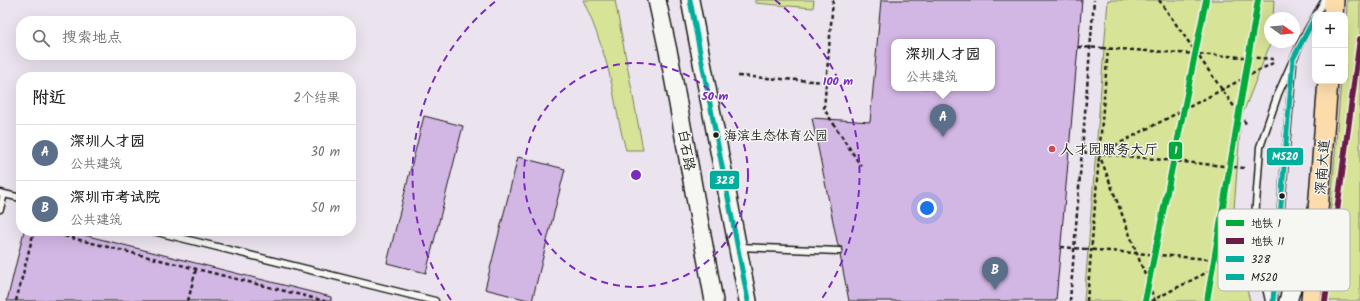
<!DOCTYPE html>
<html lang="zh">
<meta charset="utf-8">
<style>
body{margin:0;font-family:Kalam,"LXGW WenKai TC",sans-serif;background:#f2f2f2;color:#202124}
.controls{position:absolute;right:12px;top:12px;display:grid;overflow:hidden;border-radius:8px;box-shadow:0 4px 16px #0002}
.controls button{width:36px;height:36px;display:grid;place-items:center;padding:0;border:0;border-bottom:1px solid #e0e0e0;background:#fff;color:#202124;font:20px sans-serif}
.compass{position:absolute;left:1264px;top:12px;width:36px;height:36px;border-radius:50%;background:#fff;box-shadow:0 4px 16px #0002;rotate:105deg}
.you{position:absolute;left:927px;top:208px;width:14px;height:14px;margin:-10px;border:3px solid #fff;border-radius:50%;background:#1a73e8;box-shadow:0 0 0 6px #1a73e833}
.badge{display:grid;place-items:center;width:26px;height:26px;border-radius:50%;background:#d93025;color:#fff;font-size:13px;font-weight:700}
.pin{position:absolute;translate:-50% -33px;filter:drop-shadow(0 1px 2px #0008)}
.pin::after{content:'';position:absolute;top:21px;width:14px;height:12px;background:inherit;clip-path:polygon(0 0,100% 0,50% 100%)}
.popup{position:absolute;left:891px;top:39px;width:104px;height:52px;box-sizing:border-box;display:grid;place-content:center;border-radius:8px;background:#fff;filter:drop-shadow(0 1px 3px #0005);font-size:13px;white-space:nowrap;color:#757577}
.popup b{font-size:15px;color:#202124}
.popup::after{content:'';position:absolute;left:50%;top:100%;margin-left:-8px;border:8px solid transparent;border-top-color:#fff}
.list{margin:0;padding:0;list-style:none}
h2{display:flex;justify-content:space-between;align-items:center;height:52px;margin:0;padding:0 16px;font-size:17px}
h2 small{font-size:13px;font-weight:400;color:#757577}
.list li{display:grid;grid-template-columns:26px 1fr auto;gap:12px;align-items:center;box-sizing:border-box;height:56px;padding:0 16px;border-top:1px solid #e0e0e0}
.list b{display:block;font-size:15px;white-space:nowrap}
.list p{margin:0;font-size:13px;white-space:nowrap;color:#757577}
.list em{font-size:13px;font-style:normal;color:#757577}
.icon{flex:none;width:22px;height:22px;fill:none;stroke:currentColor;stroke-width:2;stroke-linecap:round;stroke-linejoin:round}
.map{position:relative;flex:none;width:1360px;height:301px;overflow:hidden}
.search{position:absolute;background:#fff;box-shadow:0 4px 16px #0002;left:16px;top:16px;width:340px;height:44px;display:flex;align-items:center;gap:10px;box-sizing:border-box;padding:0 14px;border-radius:16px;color:#757577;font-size:15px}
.panel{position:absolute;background:#fff;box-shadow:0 4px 16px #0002;left:16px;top:72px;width:340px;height:164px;border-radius:16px}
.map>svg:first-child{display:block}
.green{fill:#d7e497;stroke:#7a805a}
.building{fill:#d2b6e4;stroke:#1c1c1c;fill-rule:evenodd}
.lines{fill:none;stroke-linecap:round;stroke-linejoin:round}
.lane-casing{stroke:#1c1c1c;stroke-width:9}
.secondary-casing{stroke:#1c1c1c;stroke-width:20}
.primary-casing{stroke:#1c1c1c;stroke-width:22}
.path{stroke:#1c1c1c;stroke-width:2.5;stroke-dasharray:4 3;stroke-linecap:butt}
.lane{stroke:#f6f6f2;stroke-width:6}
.secondary{stroke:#f6f6f2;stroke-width:17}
.primary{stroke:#fddcac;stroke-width:19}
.path-bridge{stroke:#1c1c1c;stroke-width:2.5;stroke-dasharray:4 3;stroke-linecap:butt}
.bus-1-casing{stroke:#f6f6f2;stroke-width:8}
.bus-2-casing{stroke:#f6f6f2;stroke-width:8}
.bus-1{stroke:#01ad9c;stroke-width:5}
.bus-2{stroke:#01ad9c;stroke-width:5}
.metro-1-casing{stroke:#f6f6f2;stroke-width:9}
.metro-2-casing{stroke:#f6f6f2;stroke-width:9}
.metro-1{stroke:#00ab39;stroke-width:6}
.metro-2{stroke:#6a1d44;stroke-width:6}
.ring{fill:none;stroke:#7b2cbf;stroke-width:2;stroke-dasharray:7 5}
.bus-dot{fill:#1c1c1c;stroke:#f6f6f2;stroke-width:1.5}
.poi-dot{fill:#d1495b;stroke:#f6f6f2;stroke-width:1.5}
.labels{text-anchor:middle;stroke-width:3;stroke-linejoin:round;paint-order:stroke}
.bus-label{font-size:13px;fill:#1c1c1c;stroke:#f6f6f2;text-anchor:start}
.poi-label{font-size:14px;fill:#1c1c1c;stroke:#f6f6f2;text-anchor:start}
.street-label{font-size:14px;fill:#1c1c1c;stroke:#f6f6f2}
.key{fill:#f6f6f2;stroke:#b5b5b2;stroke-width:1}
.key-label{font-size:11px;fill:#1c1c1c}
.centre{fill:#7b2cbf;stroke:#f6f6f2;stroke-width:2}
.ring-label{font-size:12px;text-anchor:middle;font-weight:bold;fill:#7b2cbf;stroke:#f6f6f2;stroke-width:3;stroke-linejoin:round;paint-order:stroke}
.line-badge{stroke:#f6f6f2;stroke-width:1.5}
.badge-label{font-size:11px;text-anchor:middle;font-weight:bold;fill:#fff}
</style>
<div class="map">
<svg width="1360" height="301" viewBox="0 0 1360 301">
<rect width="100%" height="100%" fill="#ebe3ee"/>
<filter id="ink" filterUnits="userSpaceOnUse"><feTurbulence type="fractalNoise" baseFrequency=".025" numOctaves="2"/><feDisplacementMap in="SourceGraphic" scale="8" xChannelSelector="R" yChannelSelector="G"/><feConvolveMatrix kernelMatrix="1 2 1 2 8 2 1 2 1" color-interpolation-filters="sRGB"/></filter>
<g filter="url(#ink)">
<path class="green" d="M583,0H615L643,150H626C620,130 617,111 613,90C607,60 596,28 583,0Z
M755,0H814L813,8L755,3Z
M1108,0H1274L1273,18H1270L1271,42L1241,118L1232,235L1250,301H1084Z
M1347,0H1360V301H1323L1341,81H1345Z"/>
<path class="building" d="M881,0H1082L1056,301H849L840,255L843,251L842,247L838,246L812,118L870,122ZM894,42H992V88H894Z
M424,116L463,126L426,273L387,263Z
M518,157L565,169L532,301L485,289Z
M24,231H68L331,297V301H7Z"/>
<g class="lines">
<defs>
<path id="lane" d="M1316,15L1325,0
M0,193L21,198
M0,209L4,194
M153,231L435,301
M740,247L839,251
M1269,301L1254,233L1260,147L1278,94L1302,40L1315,17
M1273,301L1293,65"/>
<path id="secondary" d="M657,0L670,60L714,301
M690,0L748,301
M1288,301L1313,218"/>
<path id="primary" d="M1333,15L1334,0
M1311,301L1328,81"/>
</defs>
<use href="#lane" class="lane-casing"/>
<use href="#secondary" class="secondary-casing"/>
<use href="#primary" class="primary-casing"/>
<path class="path" d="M833,0L824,109L861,166
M1159,0L1247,125
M1102,48L1275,59
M738,76L826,82
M1094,153L1244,168
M44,231L325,301
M1085,249L1245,262
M16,301L34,231
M188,301L196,269
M1070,301L1094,0
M1087,301L1108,49
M1151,301L1229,261
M1155,301L1099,154L1273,63"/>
<use href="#lane" class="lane"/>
<use href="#secondary" class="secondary"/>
<use href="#primary" class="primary"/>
<path class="path-bridge" d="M1078,47L1102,48
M1069,152L1094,153
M1061,247L1085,249"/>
<defs>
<path id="bus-1" d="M690,0L748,301"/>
<path id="bus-2" d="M1273,301L1293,59L1315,17"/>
</defs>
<use href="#bus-1" class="bus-1-casing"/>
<use href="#bus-2" class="bus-2-casing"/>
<use href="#bus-1" class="bus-1"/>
<use href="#bus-2" class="bus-2"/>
<defs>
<path id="metro-1" d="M1145,301L1206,0
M1207,301L1258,0"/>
<path id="metro-2" d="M1325,301L1360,39"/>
</defs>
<use href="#metro-1" class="metro-1-casing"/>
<use href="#metro-2" class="metro-2-casing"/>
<use href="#metro-1" class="metro-1"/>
<use href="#metro-2" class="metro-2"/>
</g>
</g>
<g class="ring">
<circle cx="636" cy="175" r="112"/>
<path d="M451 300A223 223 0 0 1 497 0M775 0A223 223 0 0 1 821 300"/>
</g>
<g class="bus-dot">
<circle cx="716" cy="135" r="3.5"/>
<circle cx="1282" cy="196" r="3.5"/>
</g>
<circle class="poi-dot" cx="1052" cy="149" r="4"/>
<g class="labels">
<g class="bus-label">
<text x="724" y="140">海滨生态体育公园</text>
</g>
<g class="poi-label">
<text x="1060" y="154">人才园服务大厅</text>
</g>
<g class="street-label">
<text transform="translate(687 150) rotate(80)" y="5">白石路</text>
<text transform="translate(1322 167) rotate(-86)" y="5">深南大道</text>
</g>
</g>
<rect x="1218" y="209" width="132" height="82" rx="6" class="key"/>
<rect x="1226" y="220" width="18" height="6" fill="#00ab39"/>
<rect x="1226" y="238" width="18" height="6" fill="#6a1d44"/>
<rect x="1226" y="256" width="18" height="6" fill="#01ad9c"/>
<rect x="1226" y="274" width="18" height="6" fill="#01ad9c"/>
<g class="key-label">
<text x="1251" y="227">地铁 1</text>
<text x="1251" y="245">地铁 11</text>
<text x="1251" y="263">328</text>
<text x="1251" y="281">M520</text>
</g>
<circle cx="636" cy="175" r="6" class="centre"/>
<g class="ring-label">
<text x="838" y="85">100 m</text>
<text x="715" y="100">50 m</text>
</g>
<g class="line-badge">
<rect x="1168" y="141" width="15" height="19" rx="4" fill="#00ab39"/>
<rect x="1266" y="147" width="38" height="19" rx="4" fill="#01ad9c"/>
<rect x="709" y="170" width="31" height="20" rx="4" fill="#01ad9c"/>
</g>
<g class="badge-label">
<text x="1176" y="154">1</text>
<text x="1285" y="160">M520</text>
<text x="725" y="184">328</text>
</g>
</svg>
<div class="controls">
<button>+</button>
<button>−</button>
</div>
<svg class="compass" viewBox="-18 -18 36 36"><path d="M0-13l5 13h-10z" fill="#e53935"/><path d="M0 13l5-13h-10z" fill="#757577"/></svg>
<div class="you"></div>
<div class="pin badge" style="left:943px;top:137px;background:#5c6f8a">A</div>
<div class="popup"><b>深圳人才园</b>公共建筑</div>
<div class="pin badge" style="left:995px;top:290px;background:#5c6f8a">B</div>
<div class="search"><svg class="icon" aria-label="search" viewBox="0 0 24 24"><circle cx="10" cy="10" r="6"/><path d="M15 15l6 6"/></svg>搜索地点</div>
<section class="panel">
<h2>附近<small>2个结果</small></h2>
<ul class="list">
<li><span class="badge" style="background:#5c6f8a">A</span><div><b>深圳人才园</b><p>公共建筑</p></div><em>30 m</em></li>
<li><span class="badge" style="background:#5c6f8a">B</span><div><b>深圳市考试院</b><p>公共建筑</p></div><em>50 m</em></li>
</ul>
</section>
</div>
